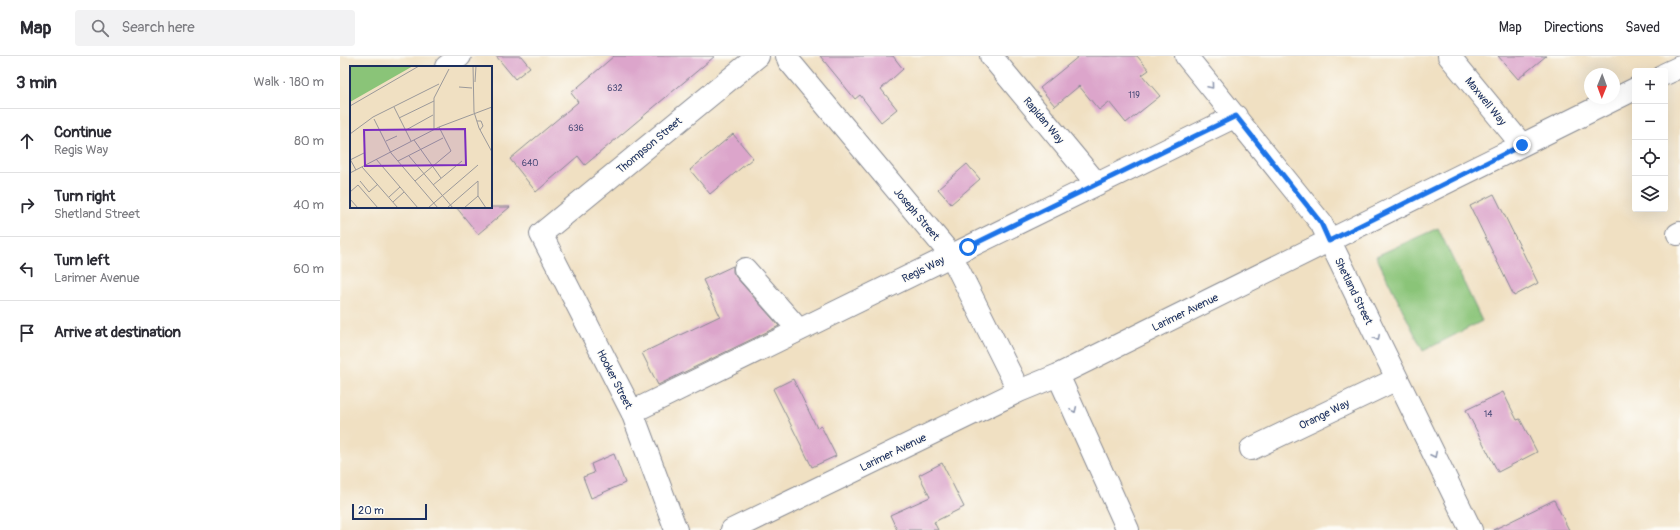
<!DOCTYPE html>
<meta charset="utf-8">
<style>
body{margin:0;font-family:Pangolin,sans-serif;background:#f2f2f3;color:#2b2b33}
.controls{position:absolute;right:12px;top:12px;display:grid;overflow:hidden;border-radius:4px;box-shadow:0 4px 16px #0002}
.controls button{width:36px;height:36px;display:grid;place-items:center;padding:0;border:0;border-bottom:1px solid #e1e1e2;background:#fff;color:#2b2b33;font:20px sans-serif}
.compass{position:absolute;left:1244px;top:12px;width:36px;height:36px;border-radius:50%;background:#fff;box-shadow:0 4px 16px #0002;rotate:181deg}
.scale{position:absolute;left:12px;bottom:10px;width:75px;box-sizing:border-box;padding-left:4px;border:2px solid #1b2f5e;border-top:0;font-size:11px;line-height:14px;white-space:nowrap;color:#1b2f5e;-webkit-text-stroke:3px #fdfcf7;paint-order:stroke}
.stop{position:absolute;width:12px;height:12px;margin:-9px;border:3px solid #1a73e8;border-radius:50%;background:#fff}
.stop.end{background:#1a73e8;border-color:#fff;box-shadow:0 1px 4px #0008}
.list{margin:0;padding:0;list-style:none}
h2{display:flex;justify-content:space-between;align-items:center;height:52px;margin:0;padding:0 16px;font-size:17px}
h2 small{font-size:13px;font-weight:400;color:#7c7c81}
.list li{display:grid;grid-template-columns:26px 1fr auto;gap:12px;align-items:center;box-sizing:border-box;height:64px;padding:0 16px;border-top:1px solid #e1e1e2}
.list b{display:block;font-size:15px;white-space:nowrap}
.list p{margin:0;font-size:13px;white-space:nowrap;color:#7c7c81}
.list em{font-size:13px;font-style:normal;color:#7c7c81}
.icon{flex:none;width:22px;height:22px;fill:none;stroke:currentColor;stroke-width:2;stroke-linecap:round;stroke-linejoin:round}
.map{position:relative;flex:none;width:1340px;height:474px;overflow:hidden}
header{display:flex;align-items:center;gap:24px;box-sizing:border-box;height:56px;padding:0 20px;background:#fff;border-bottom:1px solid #e1e1e2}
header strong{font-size:19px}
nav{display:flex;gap:22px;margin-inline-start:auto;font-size:14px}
.search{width:280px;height:36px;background:#f2f2f3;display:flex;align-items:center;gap:10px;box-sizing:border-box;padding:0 14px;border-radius:4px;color:#7c7c81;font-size:15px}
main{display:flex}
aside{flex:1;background:#fff}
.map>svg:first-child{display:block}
.green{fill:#8ac478;stroke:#527a6b}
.building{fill:#dca5cb}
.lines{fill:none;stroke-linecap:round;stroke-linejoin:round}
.minor-casing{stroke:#868890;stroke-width:24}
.minor{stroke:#fff;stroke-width:22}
.oneway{stroke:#8d97ae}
.route{stroke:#1a73e8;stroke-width:5}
.labels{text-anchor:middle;stroke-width:3;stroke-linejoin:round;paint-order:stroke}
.number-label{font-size:9px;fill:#4b4c79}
.street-label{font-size:11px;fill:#1b2f5e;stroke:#fdfcf7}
.inset-road{fill:none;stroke:#9b999a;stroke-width:1}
.view{fill:#7b2cbf;fill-opacity:0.15;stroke:#7b2cbf;stroke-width:2}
.inset-edge{fill:none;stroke:#1b2f5e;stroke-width:2}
</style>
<header>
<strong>Map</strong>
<div class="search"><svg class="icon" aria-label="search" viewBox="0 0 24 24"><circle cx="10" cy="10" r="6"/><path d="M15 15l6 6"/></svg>Search here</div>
<nav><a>Map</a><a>Directions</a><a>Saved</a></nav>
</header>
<main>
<aside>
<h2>3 min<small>Walk · 180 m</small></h2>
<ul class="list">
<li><svg class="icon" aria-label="ahead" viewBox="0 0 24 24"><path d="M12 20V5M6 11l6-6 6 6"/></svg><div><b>Continue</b><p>Regis Way</p></div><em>80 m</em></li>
<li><svg class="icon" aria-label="right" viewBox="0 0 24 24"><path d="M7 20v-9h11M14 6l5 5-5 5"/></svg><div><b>Turn right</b><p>Shetland Street</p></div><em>40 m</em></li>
<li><svg class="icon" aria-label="left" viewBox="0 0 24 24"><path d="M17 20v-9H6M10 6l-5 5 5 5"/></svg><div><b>Turn left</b><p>Larimer Avenue</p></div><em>60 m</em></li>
<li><svg class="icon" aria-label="arrive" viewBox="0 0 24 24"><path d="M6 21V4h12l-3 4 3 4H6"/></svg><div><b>Arrive at destination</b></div></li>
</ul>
</aside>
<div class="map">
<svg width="1340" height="474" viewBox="0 0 1340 474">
<rect width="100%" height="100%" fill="#fdfcf7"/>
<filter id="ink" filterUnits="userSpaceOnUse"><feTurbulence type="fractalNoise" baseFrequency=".025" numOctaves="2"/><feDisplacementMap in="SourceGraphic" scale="8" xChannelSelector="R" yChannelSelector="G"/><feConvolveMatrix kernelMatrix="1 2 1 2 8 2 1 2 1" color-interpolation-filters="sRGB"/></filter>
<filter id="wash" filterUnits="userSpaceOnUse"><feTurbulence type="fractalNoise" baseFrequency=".012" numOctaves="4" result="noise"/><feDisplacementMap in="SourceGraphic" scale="16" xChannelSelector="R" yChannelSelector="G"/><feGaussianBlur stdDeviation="0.9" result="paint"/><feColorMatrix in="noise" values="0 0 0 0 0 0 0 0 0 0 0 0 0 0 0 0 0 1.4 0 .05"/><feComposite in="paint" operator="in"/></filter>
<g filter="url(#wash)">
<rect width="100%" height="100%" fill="#f0e0c2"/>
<path class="green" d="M1098,172L1142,265L1083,295L1036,200Z"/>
<g id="blocks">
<path class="building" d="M156,0H181L190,11L175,23Z
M274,0H375L245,109L238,100L196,136L170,103L238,46L231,37Z
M480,0H553L563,13L541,33L557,53L541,66L520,39L515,43Z
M739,0H797L809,14L802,19L820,40L786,67L769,46L759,54L739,30L715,50L700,32Z
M1158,0H1206L1178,23Z
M393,78L413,102L370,138L350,114Z
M627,108L640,123L611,148L598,133Z
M1154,138L1198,227L1174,240L1130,150Z
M116,151H170L138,178Z
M393,210V216L396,221L439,270L318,329L302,297L380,260L363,224Z
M453,323L477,372L481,370L496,400L472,411L433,333Z
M1163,336L1177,364L1180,363L1197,396L1158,416L1126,354Z
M274,398L285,427L251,442L243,421L254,417L251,408Z
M602,407L624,451L594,466L598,474H557L550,459L590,441L579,419Z
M1214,444L1229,474H1153Z"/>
</g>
</g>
<g filter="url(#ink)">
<use href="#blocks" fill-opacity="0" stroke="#868890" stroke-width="1"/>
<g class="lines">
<defs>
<path id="minor" d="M447,0L449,5L611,199L679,335
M651,0L757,128
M846,0L981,167L1131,474
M1109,0L1182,89
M106,11L120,0
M1325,18L1340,11
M1338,178L1340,177
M405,213L459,274
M718,319L788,474
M292,356L896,60
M911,393L1057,323
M336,474L292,356L201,178L418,0
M392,474L679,335L718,319L1295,33"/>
</defs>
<use href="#minor" class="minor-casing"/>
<use href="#minor" class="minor"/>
</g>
<defs><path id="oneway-chevron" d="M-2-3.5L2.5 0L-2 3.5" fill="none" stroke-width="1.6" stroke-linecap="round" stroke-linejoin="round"/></defs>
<g class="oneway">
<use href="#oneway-chevron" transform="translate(871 30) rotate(50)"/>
<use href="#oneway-chevron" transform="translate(1037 282) rotate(64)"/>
<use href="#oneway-chevron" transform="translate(734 354) rotate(66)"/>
<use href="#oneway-chevron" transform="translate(1094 399) rotate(64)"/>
</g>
</g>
<g class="lines" filter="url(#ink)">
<path class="route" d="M628,191L896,60L981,167L989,185L1182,89"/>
</g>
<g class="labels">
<g class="number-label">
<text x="275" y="35">632</text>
<text x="794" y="42">119</text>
<text x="236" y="75">636</text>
<text x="190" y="110">640</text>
<text x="1148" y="361">14</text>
</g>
<g class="street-label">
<text transform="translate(1146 45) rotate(51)" y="4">Maxwell Way</text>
<text transform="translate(704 64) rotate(50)" y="4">Rapidan Way</text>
<text transform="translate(309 89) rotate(-40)" y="4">Thompson Street</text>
<text transform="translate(577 158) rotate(50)" y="4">Joseph Street</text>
<text transform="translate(583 213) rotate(-26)" y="4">Regis Way</text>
<text transform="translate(1014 235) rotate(64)" y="4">Shetland Street</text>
<text transform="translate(845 256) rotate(-26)" y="4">Larimer Avenue</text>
<text transform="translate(275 323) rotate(63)" y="4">Hooker Street</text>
<text transform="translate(984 358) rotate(-26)" y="4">Orange Way</text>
<text transform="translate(553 396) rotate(-26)" y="4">Larimer Avenue</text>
</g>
</g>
<g transform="translate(10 10)">
<rect width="142" height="142" fill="#f0e0c2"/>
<path d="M0,0H63L0,36Z" fill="#8ac478"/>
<path class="inset-road" d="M123,0L124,46L129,62L142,86M125,16L126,0M109,21L122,22M0,40L69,0M44,41L61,75M49,52L84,35M24,53L41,87L88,142M127,55H131L133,60L130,64M56,64L83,49M84,64V32L99,3M0,68L23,51L89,18M64,74L91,112M36,75L47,70M59,90L103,142M0,93L6,104M26,93L68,142M0,94L14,87M48,95L93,72M12,101L48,142M0,107L89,61L142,41M10,115L19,126L28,118M65,115L101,85L89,61M83,119L112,95M0,126L8,119L28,142M39,131L50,121M0,133L8,142M43,136L54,126M78,142L128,99M97,142L128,115V130L136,142M114,142L128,130"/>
<path class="view" d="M115,63L116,99L15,100L14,64Z"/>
<rect width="142" height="142" class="inset-edge"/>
</g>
</svg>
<div class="controls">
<button>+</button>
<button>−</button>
<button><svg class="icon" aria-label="locate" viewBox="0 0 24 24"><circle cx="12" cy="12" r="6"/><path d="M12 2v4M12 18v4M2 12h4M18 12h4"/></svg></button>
<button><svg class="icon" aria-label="layers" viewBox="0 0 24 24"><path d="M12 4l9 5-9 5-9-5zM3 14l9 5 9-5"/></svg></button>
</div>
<svg class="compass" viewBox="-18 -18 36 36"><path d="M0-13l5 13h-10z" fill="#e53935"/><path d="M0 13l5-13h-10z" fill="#7c7c81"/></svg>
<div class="scale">20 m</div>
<div class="stop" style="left:628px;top:191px"></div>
<div class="stop end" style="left:1182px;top:89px"></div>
</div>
</main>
